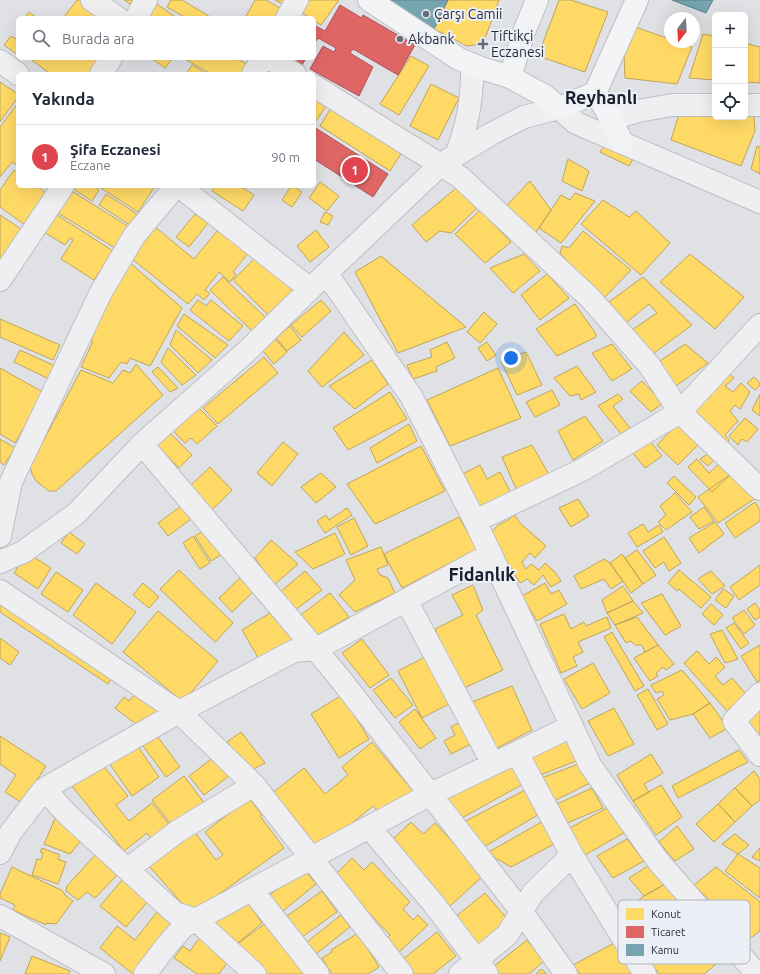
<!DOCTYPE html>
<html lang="tr">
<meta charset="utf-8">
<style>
body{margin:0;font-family:Ubuntu,sans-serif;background:#f2f2f3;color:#1f2937}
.controls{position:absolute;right:12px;top:12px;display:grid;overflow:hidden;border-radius:6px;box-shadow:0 4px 16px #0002}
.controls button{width:36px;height:36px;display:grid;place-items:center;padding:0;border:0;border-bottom:1px solid #e0e1e3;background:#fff;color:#1f2937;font:20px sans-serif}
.compass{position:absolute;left:664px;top:12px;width:36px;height:36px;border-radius:50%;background:#fff;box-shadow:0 4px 16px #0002;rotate:197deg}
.you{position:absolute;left:511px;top:358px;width:14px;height:14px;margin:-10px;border:3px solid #fff;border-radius:50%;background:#1a73e8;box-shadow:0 0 0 6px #1a73e833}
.badge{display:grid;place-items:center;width:26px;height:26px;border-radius:50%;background:#b45309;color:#fff;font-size:13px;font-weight:700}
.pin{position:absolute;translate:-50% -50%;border:2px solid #fff;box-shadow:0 1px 4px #0006}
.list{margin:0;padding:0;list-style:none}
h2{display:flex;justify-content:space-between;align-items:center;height:52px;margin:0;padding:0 16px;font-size:17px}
h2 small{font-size:13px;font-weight:400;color:#747a83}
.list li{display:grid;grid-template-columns:26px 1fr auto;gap:12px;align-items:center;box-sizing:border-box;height:64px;padding:0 16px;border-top:1px solid #e0e1e3}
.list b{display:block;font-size:15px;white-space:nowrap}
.list p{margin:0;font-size:13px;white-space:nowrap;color:#747a83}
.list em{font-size:13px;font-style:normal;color:#747a83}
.icon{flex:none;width:22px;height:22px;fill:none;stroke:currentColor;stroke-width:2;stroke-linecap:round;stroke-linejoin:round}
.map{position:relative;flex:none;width:760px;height:974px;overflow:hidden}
.search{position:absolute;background:#fff;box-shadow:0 4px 16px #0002;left:16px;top:16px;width:300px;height:44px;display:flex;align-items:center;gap:10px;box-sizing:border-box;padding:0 14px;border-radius:6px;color:#747a83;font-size:15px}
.panel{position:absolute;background:#fff;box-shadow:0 4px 16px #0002;left:16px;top:72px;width:300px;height:116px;border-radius:6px}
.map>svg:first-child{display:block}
.homes{fill:#ffd966;stroke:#bea55a}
.shops{fill:#e06666;stroke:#a8555a}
.public{fill:#76a5af;stroke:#5e818d}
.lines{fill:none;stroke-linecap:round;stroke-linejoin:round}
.minor-casing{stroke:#bebfc3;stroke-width:24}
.major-casing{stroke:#bbbec2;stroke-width:24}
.minor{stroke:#efeff1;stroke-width:22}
.major{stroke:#f3f4f5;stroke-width:22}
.poi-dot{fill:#676c78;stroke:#eceff5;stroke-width:1.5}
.labels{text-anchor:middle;stroke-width:4;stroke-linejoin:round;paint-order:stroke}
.poi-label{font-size:14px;fill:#272d3d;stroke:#eceff5;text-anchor:start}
.district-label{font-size:18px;font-weight:bold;fill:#191e2e;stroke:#eceff5}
.key{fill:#eceff5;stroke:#b1b5be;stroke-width:1}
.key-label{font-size:11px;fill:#272d3d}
</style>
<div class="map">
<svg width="760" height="974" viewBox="0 0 760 974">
<rect width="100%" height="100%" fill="#dfe1e5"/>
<path class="homes" d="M77,0H83L107,18H63Z
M124,0H133L130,4Z
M171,0H182L212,18H186L167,7Z
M255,0H266L285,11L281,18H245Z
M275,0H284L282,4Z
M302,0H339L321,25L314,21V18H310L297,9Z
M448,0H499L483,44L467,46L434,29Z
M559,0H571L608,12L585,72L538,56Z
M157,4L177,18H146Z
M29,12L37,18H25Z
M635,27L670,39V42H679L692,47L677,84L625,78L624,55Z
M703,34L715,36V80L689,78Z
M11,36L18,40V55L4,45Z
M745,43L760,47V83L745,82Z
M411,56L429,66L399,115L380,104Z
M33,58H102L90,74H50L32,60Z
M151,58H173L165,68Z
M183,58H236L250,66L245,74H211Z
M192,65L207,74H186Z
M0,82L18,94V97L0,122Z
M431,84L459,98L438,140L410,126Z
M314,95L329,102L316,121L314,120Z
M18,103V166L12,162L0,177V127Z
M334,103L404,149L390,171L320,126Z
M681,107H715V117H745V107H753L755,131L741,166L671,140Z
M608,141L636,154L629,166L600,152Z
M757,146L760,147V174L751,169Z
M568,159L589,171L582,191L562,181Z
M14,170L18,173V186H37L47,194L25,225L0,207V190Z
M530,181L551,210L534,235L506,206Z
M320,182L339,196L327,211L309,198Z
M69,186H94L99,190L92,201Z
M98,186H155L138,212Z
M215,186H240L254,195L243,211L212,191Z
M291,186H293L302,192L292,207L282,200Z
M67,188L129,227L115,248L53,210Z
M456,188L478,207L451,233L440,231L426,242L412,225Z
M575,193L595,201L561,243L539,228L561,195L570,200Z
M106,194L137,214L130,225L99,205Z
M603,200L629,217L636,211L670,243L641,275L581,224Z
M480,210L511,242L485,263L455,234Z
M51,211L113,251L94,280L61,259L73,240L70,238L65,245L39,229Z
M325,212L333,216L328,225L320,222Z
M195,214L208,223L189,247L176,237Z
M0,215L24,231L3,261L0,259Z
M155,227L194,259L217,231L249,252L233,272L236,274L230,282L219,272L205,290L210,293L204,300L197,294L188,304L131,258Z
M316,230L329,247L310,262L297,246Z
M583,231L631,270L602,300L560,253L562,246L569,248Z
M524,254L540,271L513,293L490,268Z
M690,254L744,297L715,329L660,282Z
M257,256L294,292L269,316L233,280Z
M381,256L466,327L398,353L355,272Z
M130,263L182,308L150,366L130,358L127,364L121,362L109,378L81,367L93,341L88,339Z
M547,274L569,298L540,320L521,295Z
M223,277L266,318L253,332L210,290Z
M643,277L692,325L650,356L629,332L657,313L649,304L622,326L606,304Z
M198,300L206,306L211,300L243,326L229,341L190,310Z
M321,300L331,311L302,337L291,325Z
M575,304L596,334V337L557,356L536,329Z
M484,312L497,324L480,343L467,332Z
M184,314L228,345L215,358L177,326Z
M0,319L60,345L53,360L0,337Z
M290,326L301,340L287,351L276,338Z
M176,330L212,360L198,373L170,345Z
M344,332L364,355L322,387L308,371Z
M275,339L287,352L274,364L262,350Z
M447,342L455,358L436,367L437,371L413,379L407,365L432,357L430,350Z
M487,342L496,355L487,361L478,348Z
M612,344L632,369L612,381L592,353Z
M685,344L708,363L676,386L657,363Z
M168,348L196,375L182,385L161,362Z
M20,350L55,366L49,379L14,362Z
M526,352L542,385L517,395L501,361Z
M264,357L278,373L218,424L203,408Z
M372,360L388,384L355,409L329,386Z
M136,364L163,395L56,491H49L36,481L32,474L30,466L81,370L113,383L123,370L130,373Z
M577,366L596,392L581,400L579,394L570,396L554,378Z
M158,367L178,388L170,392L152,372Z
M0,368L48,395L27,431L23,429L15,443L0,434Z
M498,368L521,418L450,446L427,400Z
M728,373L734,378L725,386L733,392L741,383L750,392L740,409L735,405L730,411L738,421L725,435L729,440L725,447L690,410Z
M754,377L760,383V385L755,390L747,383Z
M642,381L663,403L651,412L630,391Z
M552,390L560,405L535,417L526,402Z
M390,392L407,419L348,450L333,428Z
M618,394L623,399L613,406L632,431L623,436L598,406Z
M760,394V416L752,410Z
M195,404L217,426L197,444L191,438L185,443L170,428Z
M585,416L603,441L573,460L558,431Z
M745,418L758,429L747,442L742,439L738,445L729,436Z
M679,422L700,443L678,465L657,445Z
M409,424L417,441L377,463L370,448Z
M168,431L192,455L179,468L155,443Z
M0,439L15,448L4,465L0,462Z
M648,439L662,456L645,468L631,451Z
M283,442L298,454L272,486L257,473Z
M532,445L551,478L518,493L502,457Z
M421,446L445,491L375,524L347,484Z
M709,453L715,459L708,466L700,459Z
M697,459L709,473L721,462L732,473L712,492L688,467Z
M480,465L487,479L500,472L514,499L481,515L461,475Z
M210,467L232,490L211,511L189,487Z
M734,472L759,496L718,523L698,497Z
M321,473L336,487L316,503L301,487Z
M674,476L696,497L689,505L667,483Z
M675,493L692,512L666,530L658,522L666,515L660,506Z
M578,499L589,516L571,527L559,508Z
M755,502L760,510V521L735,538L725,523Z
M181,506L191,519L168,536L158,523Z
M704,507L714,521L699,529L690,517Z
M347,508L352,515L325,533L317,521L326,515L329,520Z
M514,514L520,523L546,546L535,558L530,553L522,562L526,569L531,564L539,570L545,563L554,571L561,581L551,587L543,575L534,585L527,579L520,583L490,534L498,525L510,519Z
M459,517L477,549L402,588L384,554Z
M354,518L368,546L351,555L337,527Z
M715,522L724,534L699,553L689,538Z
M643,524L648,532L659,525L663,532L637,547L628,533Z
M208,528L224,553L211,561L195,536Z
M69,532L85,544L77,554L61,543Z
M335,533L345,554L313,569L295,552Z
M193,536L210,563L200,569L183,543Z
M664,537L681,563L669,571L664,562L655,568L643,551Z
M271,540L298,564L274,585L255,558Z
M381,547L388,565L377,569L380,575L388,578L395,593L355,612L339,595L355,580L346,560Z
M637,550L656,575L643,584L625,558Z
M28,553L51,568L38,589L14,573Z
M622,554L643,584L631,593L610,563Z
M604,559L610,563L623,581L611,589L604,579L581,589L574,576Z
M760,565V585L739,600L730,587Z
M179,570L233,623L215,642L160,589Z
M679,570L711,597L701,608L679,589L677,591L668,583Z
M305,571L322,590L295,610L279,593Z
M711,571L725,586L712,594L698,579Z
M56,572L83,590L68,612L41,594Z
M240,578L253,592L232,612L219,598Z
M96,583L136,612L112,644L73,615Z
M143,583L159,597L149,608L133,595Z
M545,583L551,594L559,590L567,604L537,621L522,596Z
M473,585L483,610L476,615L503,670L462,689L435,629L463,615L452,595Z
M623,586L633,601L607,613L602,600Z
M723,589L734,596L726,608L715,600Z
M330,593L349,617L314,637L298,617Z
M0,594L116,671L108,684L0,612Z
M662,594L681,626L665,635L641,603Z
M633,601L643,613L615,625L607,613Z
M755,603L760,610V617L755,620L747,609Z
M711,604L723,615L714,625L702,614Z
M275,610L295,640L260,661L242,630Z
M744,610L755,625L744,634L732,618Z
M158,611L218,661L183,702L123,652Z
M564,614L571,629L584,622L586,626L607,617L611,628L578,642L583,652L573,657L577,666L561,673L540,624Z
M637,617L658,645L645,652L642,645H635L631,641L626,643L615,625Z
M734,623L749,643L741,649L726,628Z
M722,630L738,659L725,663L710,634Z
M612,632L644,686L635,691L604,637Z
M0,638L19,652L10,665L0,658Z
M362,639L389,675L370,688L342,653Z
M658,645L674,664L666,670L663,667L656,673L658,676L650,681L634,658Z
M760,645V680L757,682L741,656Z
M697,651L709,664L716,657L725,667L715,676L723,685L732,678L746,694L727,711L684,663Z
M427,656L451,703L422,718L398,671Z
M593,663L610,693L582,709L564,679Z
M682,670L710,703L693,714L670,720L657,699L664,695L662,691L656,693L651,685Z
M391,678L413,705L395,718L373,690Z
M512,686L532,730L497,748L472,702Z
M139,689L166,710L136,724L115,708L124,697L129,701Z
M648,689L668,724L657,730L637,695Z
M342,695L369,739L339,758L311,714Z
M760,702V743L740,721Z
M710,703L728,728L710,738L693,714Z
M614,708L634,744L608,756L588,721Z
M415,709L436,738L420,749L399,722Z
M460,722L471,744L451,754L444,741L455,735L451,727Z
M152,729L180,767L166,777L138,739Z
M241,732L265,763L250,771L227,742Z
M567,734L581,759L538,776L525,753Z
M0,736L46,766L22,803L5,792L16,775L0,764Z
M134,741L159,777L132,796L107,760Z
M372,742L413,791L382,816L373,806L317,852L270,795L304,768L325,794L348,775L342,767Z
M739,750L748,762L678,798L672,786Z
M651,754L663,773L644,784L649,792L633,801L617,775Z
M214,757L229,776L204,795L189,776Z
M511,760L523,784L460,819L443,795Z
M101,763L128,796L116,805L129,821L152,803L175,832L157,846L147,833L124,851L72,786Z
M581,763L592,782L552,802L539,779Z
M754,771L760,779V800L752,806L735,788Z
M184,776L205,804L173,827L152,800Z
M661,785L682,817L656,835L633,801Z
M592,788L603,808L567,823L557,804Z
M735,788L752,806L735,822L718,804Z
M525,790L541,813L482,848L462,823Z
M249,798L262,815L260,816L284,848L191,914L144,860L190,826L216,860L223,855L205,832Z
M718,804L735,822L714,842L696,824Z
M609,807L627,831L585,855L566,830Z
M56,816L83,838L70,854L44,844Z
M545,820L556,843L511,867L487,853Z
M411,822L423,834L435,823L484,875L450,906L390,842Z
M677,826L694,849L675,861L659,842Z
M735,834L749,845L738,854L722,844Z
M627,839L644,861L613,878L597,856Z
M42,848L60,855L58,859L66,862L58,884L32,875L37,859L41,860L43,853L40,852Z
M760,848V861L752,857Z
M97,853L121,871L95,898L87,892L78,900L66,891L67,886Z
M738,854L760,868V898L725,871Z
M352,858L364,870L372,862L410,902L403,909L413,920L418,915L428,925L399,952L387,938L390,935L334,876Z
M651,864L665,884L644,896L629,878Z
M12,867L63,891L65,895L73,901L56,924L46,923V925L13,910L15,905L0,898V894Z
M716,867L760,902V931L749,939L694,885Z
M303,868L316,884L283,911L270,895Z
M123,879L149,900L126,927L100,906Z
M665,884L688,916L640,947L621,913L644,896Z
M322,891L337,912L302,937L287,916Z
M485,893L510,922L478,948L454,918Z
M245,899L262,923L233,947L210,919Z
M157,912L172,924L133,974L100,948L117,926L135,940Z
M341,915L350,927L316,954L307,942Z
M688,916L720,961L704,974H659L640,947Z
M266,923L306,974H265L233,947Z
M437,932L456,956L433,974H414L402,960Z
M0,933L10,937L0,961Z
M358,933L379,967L368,974H332L322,958L332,952L331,950Z
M200,937L230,959L219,974H197L174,958L183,946L190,951Z
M527,940L544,961L529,974H499L493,967Z
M616,942L637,974H580L573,965Z
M32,956L70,971L69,974H25Z
M541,969L547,974H536Z"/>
<path class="shops" d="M340,5L362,18L363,15L415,45L398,75L353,49L350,53L373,67L359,96L310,69L323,46L334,52L336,48L318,38L314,44V25L325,31Z
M290,58H306L302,65Z
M314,127L388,174L373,197L314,159Z"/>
<path class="public" d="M385,0H448L434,29Z
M672,0H713L706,13Z"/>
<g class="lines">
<defs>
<path id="minor" d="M92,0L118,18
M136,18L146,0
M287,18L297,0
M269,58L295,74
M0,61L18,74
M101,74L111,58
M253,74L263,58
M314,86L460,177L590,298L649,365L680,412L760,489
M745,105H760
M612,119L638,111L672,105H715
M456,155C468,125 473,97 472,64
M179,186L310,289
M327,274L411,396L475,521L590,765L658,861L757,974
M0,280L63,186
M142,444L338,676L522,912L566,974
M475,521L584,469L680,412L760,325
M0,536L11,482L100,294L134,236L176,186
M0,562L23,552L77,513L142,444L246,352L310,289L440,165L491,134L524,117L559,108L576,123L760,202
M0,591L179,712L254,785L402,974
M406,600L493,764
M760,694L734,721L760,755
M517,753L572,855L645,974
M44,789L69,816L175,913L196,920L255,974
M369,827L433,903L487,974
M0,853L11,832L44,789L179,712L294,651L316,649L491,554
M128,869L178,831L254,785
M252,890L318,974
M0,916L104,974
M145,974L168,944L184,926L431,794L572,726
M460,974L507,935L533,893L572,855"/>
<path id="major" d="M369,0L459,59L481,68L510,77L545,96L559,108L595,93L637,0
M510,77L524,32L537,0
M595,93L605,108L622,142"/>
</defs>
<use href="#minor" class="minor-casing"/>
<use href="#major" class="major-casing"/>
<use href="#minor" class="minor"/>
<use href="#major" class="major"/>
</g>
<g class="poi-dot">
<circle cx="426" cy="14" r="4"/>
<circle cx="400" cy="39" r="4"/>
<path d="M481 38h4v4h4v4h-4v4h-4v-4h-4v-4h4z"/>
</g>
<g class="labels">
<g class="poi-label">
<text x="434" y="19">Çarşı Camii</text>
<text x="491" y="41">Tiftikçi<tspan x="491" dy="16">Eczanesi</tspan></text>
<text x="408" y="44">Akbank</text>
</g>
<g class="district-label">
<text x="601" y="104">Reyhanlı</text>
<text x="482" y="581">Fidanlık</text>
</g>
</g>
<rect x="618" y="900" width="132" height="64" rx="6" class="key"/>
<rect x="626" y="908" width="18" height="12" fill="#ffd966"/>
<rect x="626" y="926" width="18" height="12" fill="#e06666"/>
<rect x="626" y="944" width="18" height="12" fill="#76a5af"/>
<g class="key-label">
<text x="651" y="918">Konut</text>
<text x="651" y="936">Ticaret</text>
<text x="651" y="954">Kamu</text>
</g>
</svg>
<div class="controls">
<button>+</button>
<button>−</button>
<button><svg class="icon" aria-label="locate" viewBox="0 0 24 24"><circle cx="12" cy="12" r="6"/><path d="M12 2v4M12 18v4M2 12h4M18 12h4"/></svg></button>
</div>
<svg class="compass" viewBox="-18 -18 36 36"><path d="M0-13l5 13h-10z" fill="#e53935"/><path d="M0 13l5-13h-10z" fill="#747a83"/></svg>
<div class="you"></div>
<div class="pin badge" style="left:355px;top:170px;background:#e0444e">1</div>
<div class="search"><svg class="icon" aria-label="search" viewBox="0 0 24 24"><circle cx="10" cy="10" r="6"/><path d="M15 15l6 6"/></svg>Burada ara</div>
<section class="panel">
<h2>Yakında<small></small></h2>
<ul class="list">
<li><span class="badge" style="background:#e0444e">1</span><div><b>Şifa Eczanesi</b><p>Eczane</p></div><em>90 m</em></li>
</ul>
</section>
</div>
